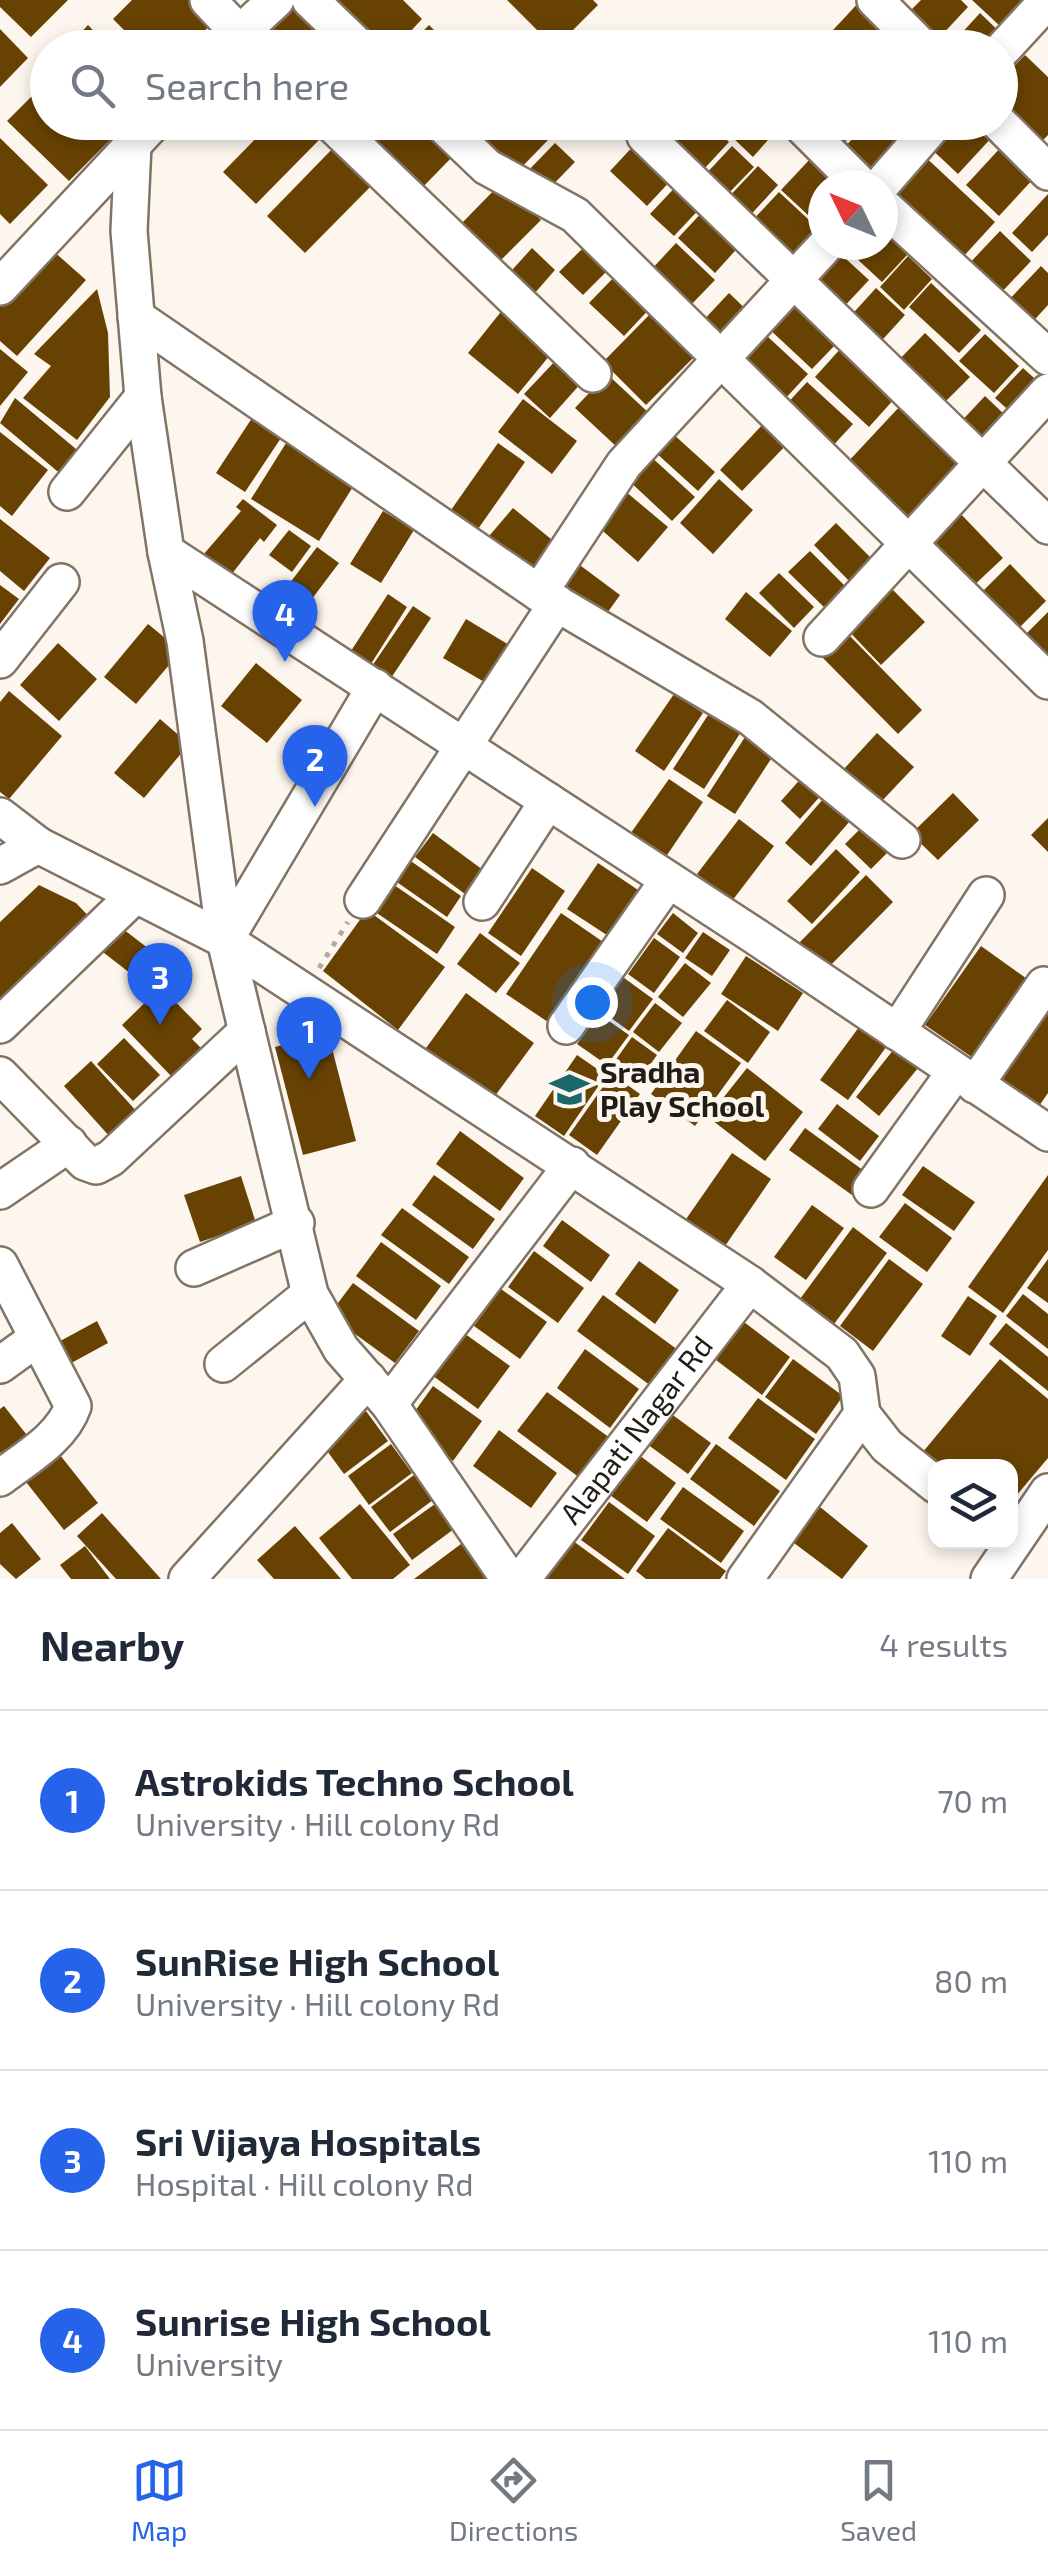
<!DOCTYPE html>
<meta charset="utf-8">
<style>
body{margin:0;font-family:"Exo 2",sans-serif;background:#f2f2f3;color:#1f2937}
.controls{position:absolute;right:30px;bottom:30px;display:grid;overflow:hidden;border-radius:20px;box-shadow:0 5px 15px #0003}
.controls button{width:90px;height:90px;display:grid;place-items:center;padding:0;border:0;border-bottom:2px solid #e0e1e3;background:#fff;color:#1f2937;font:50px sans-serif}
.compass{position:absolute;left:808px;top:170px;width:90px;height:90px;border-radius:50%;background:#fff;box-shadow:0 5px 15px #0003;rotate:313deg}
.you{position:absolute;left:592px;top:1002px;width:35px;height:35px;margin:-25px;border:8px solid #fff;border-radius:50%;background:#1a73e8;box-shadow:0 0 0 15px #1a73e833}
.badge{display:grid;place-items:center;width:65px;height:65px;border-radius:50%;background:#2563eb;color:#fff;font-size:32px;font-weight:700}
.pin{position:absolute;translate:-50% -82px;filter:drop-shadow(0 2px 5px #0008)}
.pin::after{content:'';position:absolute;top:52px;width:35px;height:30px;background:inherit;clip-path:polygon(0 0,100% 0,50% 100%)}
.list{margin:0;padding:0;list-style:none}
h2{display:flex;justify-content:space-between;align-items:center;height:130px;margin:0;padding:0 40px;font-size:42px}
h2 small{font-size:32px;font-weight:400;color:#747a83}
.list li{display:grid;grid-template-columns:65px 1fr auto;gap:30px;align-items:center;box-sizing:border-box;height:180px;padding:0 40px;border-top:2px solid #e0e1e3}
.list b{display:block;font-size:38px;white-space:nowrap}
.list p{margin:0;font-size:32px;white-space:nowrap;color:#747a83}
.list em{font-size:32px;font-style:normal;color:#747a83}
.icon{flex:none;width:55px;height:55px;fill:none;stroke:currentColor;stroke-width:2;stroke-linecap:round;stroke-linejoin:round}
.map{position:relative;flex:none;width:1048px;height:1579px;overflow:hidden}
.search{position:absolute;background:#fff;box-shadow:0 5px 15px #0003;left:30px;right:30px;top:30px;height:110px;display:flex;align-items:center;gap:25px;box-sizing:border-box;padding:0 35px;border-radius:55px;color:#747a83;font-size:38px}
.sheet{height:850px;background:#fff}
nav{display:flex;justify-content:space-around;align-items:center;box-sizing:border-box;height:140px;border-top:2px solid #e0e1e3;background:#fff;font-size:28px;color:#747a83}
nav a{display:grid;justify-items:center;gap:5px}
nav .on{color:#2563eb}
.map>svg:first-child{display:block}
.building{fill:#684202}
.lines{fill:none;stroke-linecap:round;stroke-linejoin:round}
.minor-casing{stroke:#827464;stroke-width:40}
.path{stroke:#afa9a2;stroke-width:5;stroke-dasharray:5 8;stroke-linecap:butt}
.minor{stroke:#fff;stroke-width:35}
.labels{text-anchor:middle;stroke-width:10;stroke-linejoin:round;paint-order:stroke}
.poi-label{font-size:30px;font-weight:bold;fill:#211c16;stroke:#fdf6ef;text-anchor:start}
.street-label{font-size:30px;fill:#211c16;stroke:#fdf6ef}
</style>
<div class="map">
<svg width="1048" height="1579" viewBox="0 0 1048 1579">
<rect width="100%" height="100%" fill="#fdf6ef"/>
<path class="building" d="M0,0H68L31,37L0,7Z
M132,0H199L217,18L188,48H142L113,19Z
M287,0H301L349,48H276L258,30Z
M323,0H403L422,19L395,48H372Z
M507,0H593L598,5L555,48Z
M861,0L893,30L877,48H825L821,43Z
M921,0H961L968,7L939,38L910,11Z
M972,0H1024L1000,26Z
M980,13L1008,40L1001,48H948Z
M88,25L110,48H86L76,38Z
M429,25L452,48H407Z
M0,29L28,58L0,87Z
M1025,55L1048,77V135L1037,146L1000,112V81Z
M48,80V122H101L114,136L69,181L7,121Z
M272,122H301L319,140L256,204L223,172Z
M347,122H419L453,156L418,192Z
M485,122H530L548,140L515,174L473,134Z
M662,122H708L729,142L704,169L659,127Z
M743,122H784L753,157L731,136Z
M817,122H863L841,146Z
M868,122H897L915,140L877,180L843,149Z
M946,122H980L994,135L958,174L926,144Z
M0,138L48,185L10,224L0,214Z
M638,141L675,176L647,206L610,171Z
M338,143L376,181L305,253L267,216Z
M555,143L575,162L543,195L523,176Z
M1003,145L1036,176L999,216L966,185Z
M732,146L754,167L725,197L703,177Z
M920,152L995,222L962,258L886,188Z
M812,157L842,185H823V229L781,190Z
M758,166L778,185L744,222L723,203Z
M681,181L705,203L674,236L650,214Z
M502,182L541,220L500,261L462,223Z
M779,192L823,233L799,269L750,223Z
M1048,194V235L1032,252L1012,233Z
M706,208L743,242L715,273L678,238Z
M883,231L908,254L882,282L842,245H883Z
M1000,231L1031,261L997,297L965,268Z
M591,240L615,263L583,295L559,272Z
M676,243L715,280L688,308L649,272Z
M833,247L869,280L839,312L803,279Z
M532,248L555,270L527,302L503,280Z
M51,249L86,280L17,356L0,341V305Z
M908,256L932,279L904,310L880,287Z
M1041,266L1048,273V305L1027,328L1003,306Z
M620,271L655,303L624,336L589,303Z
M931,283L981,330L959,353L909,307Z
M876,288L905,315L875,348L846,321Z
M97,289L108,333L110,397L77,440L23,398L51,366L34,354Z
M729,293L755,318L725,350L699,325Z
M790,302L836,344L812,369L767,327Z
M504,308L555,349L518,394L468,353Z
M655,309L699,352L646,405L603,362Z
M925,333L970,377L938,409L893,366Z
M985,334L1019,366L994,393L959,361Z
M767,336L808,374L783,401L742,363Z
M842,347L896,397L869,427L815,377Z
M0,349L28,372L0,406Z
M558,358L583,381L550,418L524,394Z
M1023,368L1043,386L1015,416L995,398Z
M607,374L651,415L619,449L575,408Z
M807,382L853,424L828,451L782,409Z
M985,396L1006,416L976,448L955,428Z
M15,398L82,454L63,476L0,423Z
M523,399L577,441L552,474L498,432Z
M902,404L970,467L913,529L845,465Z
M254,415L283,435L245,492L216,473Z
M765,422L788,443L742,491L720,470Z
M0,432L48,470L12,516L0,506Z
M672,433L715,472L698,491L655,452Z
M288,440L356,482L319,541L251,499Z
M498,443L525,462L478,529L451,510Z
M648,454L695,497L672,521L626,478Z
M719,479L753,510L713,554L680,523Z
M625,491L668,527L638,562L596,525Z
M243,499L277,525L264,542L260,538L231,575L203,555L241,511L236,507Z
M513,508L562,548L533,583L484,542Z
M957,510L1003,558L969,590L923,543Z
M383,511L414,530L381,583L350,564Z
M0,519L50,558L24,591L0,571Z
M836,523L875,562L852,584L814,545Z
M289,530L311,546L292,572L269,555Z
M317,547L339,563L296,620L274,604Z
M810,551L847,588L826,609L788,572Z
M573,560L620,595L600,623L553,587Z
M1010,564L1046,601L1016,631L979,595Z
M779,573L814,607L794,628L759,593Z
M886,583L925,622L881,665L843,625Z
M0,585L19,599L0,624Z
M746,592L792,631L770,657L725,619Z
M388,594L407,607L369,667L349,654Z
M413,606L431,618L389,681L370,669Z
M1048,612V664L1023,637Z
M466,619L516,649L493,687L443,658Z
M148,624L181,651L136,704L104,677Z
M848,634L922,710L898,734L823,658Z
M58,643L97,679L59,721L20,685Z
M256,663L302,700L267,743L221,706Z
M9,691L62,736L9,799L0,792V702Z
M674,694L703,713L664,771L635,751Z
M710,712L741,732L704,789L673,769Z
M160,719L189,744L144,798L114,773Z
M877,733L914,767L879,804L843,770Z
M745,737L773,756L735,814L707,796Z
M804,775L823,793L800,819L781,801Z
M669,779L703,802L663,861L628,837Z
M830,791L856,814L811,866L785,843Z
M953,793L979,820L938,860L911,834Z
M1048,818V852L1031,835Z
M739,819L774,846L732,901L697,874Z
M869,820L895,845L871,869L845,844Z
M433,833L487,873L469,897L415,857Z
M836,849L860,872L812,924L787,901Z
M405,857L461,896L447,917L391,878Z
M598,863L647,896L616,941L567,909Z
M532,868L565,891L521,956L488,933Z
M866,875L893,902L826,970L799,943Z
M384,878L455,927L437,954L365,905Z
M39,885L76,903L99,927L0,1005V922Z
M367,910L445,967L398,1030L323,971Z
M561,913L612,948L557,1028L506,994Z
M673,913L698,933L683,953L657,934Z
M114,922L171,966L152,990L95,946Z
M703,932L730,950L712,976L685,958Z
M480,933L520,963L496,993L457,964Z
M654,938L680,957L654,993L628,974Z
M981,946L1037,986L982,1064L925,1025Z
M746,956L803,993L778,1031L721,994Z
M685,963L711,983L683,1017L658,997Z
M620,975L653,999L629,1031L596,1007Z
M161,987L202,1029L192,1039L202,1049L173,1078L122,1025Z
M466,993L534,1043L489,1104L421,1055Z
M1048,998V1093L1039,1106L989,1070Z
M727,1000L770,1032L748,1063L704,1031Z
M655,1003L682,1023L659,1052L633,1032Z
M599,1014L629,1035L607,1065L577,1044Z
M862,1023L889,1043L848,1100L820,1080Z
M696,1031L741,1063L695,1126L651,1094Z
M328,1033L356,1141L303,1155L275,1047Z
M632,1037L657,1055L637,1083L612,1065Z
M124,1038L160,1075L133,1101L97,1064Z
M894,1049L918,1068L879,1116L856,1097Z
M577,1055L606,1075L564,1136L535,1116Z
M91,1061L138,1113L111,1138L64,1086Z
M747,1068L803,1112L765,1161L708,1117Z
M612,1074L640,1094L597,1155L569,1135Z
M837,1104L879,1136L860,1161L818,1129Z
M805,1128L867,1173L852,1195L789,1150Z
M460,1131L524,1178L500,1211L436,1164Z
M732,1153L771,1179L723,1249L684,1222Z
M923,1166L975,1202L954,1231L902,1195Z
M434,1175L495,1219L473,1249L412,1205Z
M1048,1175V1250L1003,1313L968,1287Z
M241,1176L256,1223L200,1242L184,1195Z
M905,1203L952,1238L927,1272L879,1237Z
M812,1205L844,1228L806,1280L774,1257Z
M402,1208L469,1257L449,1284L381,1235Z
M562,1220L610,1255L591,1282L543,1246Z
M853,1227L887,1253L834,1324L800,1299Z
M381,1242L441,1286L416,1320L356,1276Z
M534,1251L584,1288L558,1323L508,1287Z
M889,1259L923,1284L873,1351L840,1326Z
M1048,1259V1303L1027,1288Z
M639,1261L679,1290L655,1324L615,1294Z
M353,1283L419,1331L395,1363L329,1315Z
M501,1289L547,1322L520,1359L474,1326Z
M1023,1294L1048,1314V1349L1006,1316Z
M603,1295L678,1350L651,1386L577,1331Z
M968,1296L997,1316L970,1356L941,1336Z
M97,1321L108,1343L64,1367L53,1345Z
M744,1322L790,1357L762,1395L716,1360Z
M1006,1323L1048,1357V1391L989,1344Z
M461,1331L510,1366L478,1409L429,1373Z
M585,1349L639,1389L610,1428L557,1388Z
M793,1359L843,1396L816,1434L765,1397Z
M1000,1359L1048,1399V1458L1010,1503V1466H938L922,1453Z
M433,1386L482,1421L453,1461L405,1425Z
M547,1392L610,1438L580,1478L517,1431Z
M758,1398L815,1439L786,1480L728,1438Z
M4,1406L30,1439L5,1459L0,1452V1409Z
M366,1411L388,1441L344,1474L322,1444Z
M670,1413L711,1443L688,1474L647,1444Z
M499,1430L557,1473L531,1508L473,1466Z
M391,1444L412,1473L369,1505L348,1476Z
M716,1444L780,1491L754,1526L690,1479Z
M60,1455L98,1503L64,1530L26,1482Z
M639,1455L676,1483L647,1522L610,1495Z
M414,1475L433,1500L390,1532L371,1507Z
M683,1487L744,1531L721,1563L660,1519Z
M609,1502L655,1536L628,1574L581,1540Z
M814,1502L868,1546L842,1579L786,1537Z
M360,1504L410,1565L393,1579H352L319,1538Z
M435,1504L454,1529L412,1560L393,1534Z
M102,1513L161,1579H116L77,1536Z
M12,1523L41,1559L16,1579L0,1564V1533Z
M295,1526L341,1579H274L257,1560Z
M668,1528L726,1571L720,1579H646L636,1571Z
M565,1535L625,1579H546L537,1572Z
M465,1541L493,1579H414Z
M85,1546L110,1579H71L60,1565Z"/>
<g class="lines">
<defs>
<g id="minor">
<path d="M208,0L252,47"/>
<path d="M310,0L360,48"/>
<path d="M875,0L923,48"/>
<path d="M224,48L276,0"/>
<path d="M1000,52L1048,0"/>
<path d="M330,122L593,374"/>
<path d="M440,122L487,167L575,215L1048,681"/>
<path d="M798,122L861,185"/>
<path d="M998,122L1048,172"/>
<path d="M645,136L1048,526"/>
<path d="M133,145L129,231L143,397L166,552L185,641L225,940L310,1294L341,1349L389,1404L509,1579"/>
<path d="M881,185L936,122"/>
<path d="M883,206L1048,357"/>
<path d="M0,287L154,122"/>
<path d="M136,317L539,593L750,717L902,840"/>
<path d="M67,492L143,397"/>
<path d="M166,552L755,936L1048,1133"/>
<path d="M539,593L624,464L826,245"/>
<path d="M822,638L1048,392"/>
<path d="M0,660L61,582"/>
<path d="M0,816L38,845L225,940L750,1284L842,1354L857,1376L862,1414L887,1446L936,1485"/>
<path d="M0,866L38,845"/>
<path d="M363,900L557,603"/>
<path d="M482,902L548,801"/>
<path d="M225,940L375,687"/>
<path d="M0,1025L133,897"/>
<path d="M566,1026L667,882"/>
<path d="M897,1032L986,895"/>
<path d="M0,1075L85,1162L96,1166L111,1158L247,1031"/>
<path d="M975,1085L1044,985"/>
<path d="M871,1189L955,1072"/>
<path d="M0,1191L69,1144"/>
<path d="M0,1265L73,1406C62,1438 26,1458 0,1478"/>
<path d="M194,1268L296,1223"/>
<path d="M223,1364L310,1294"/>
<path d="M0,1365L36,1339"/>
<path d="M389,1404L572,1165"/>
<path d="M187,1579L368,1379"/>
<path id="s1" d="M522,1579L750,1284"/>
<path d="M745,1579L862,1414"/>
<path d="M989,1579L1048,1492"/>
</g>
</defs>
<use href="#minor" class="minor-casing"/>
<path class="path" d="M319,968L348,922"/>
<use href="#minor" class="minor"/>
</g>
<defs>
<symbol id="university-bare" viewBox="-9 -9 18 18"><path d="M0-5L7-2L0 1L-7-2ZM-4 1L0 2.5L4 1V4Q0 6-4 4Z" fill="#1b686b" stroke="#fdf6ef" stroke-width="2.5" paint-order="stroke"/></symbol>
</defs>
<g fill-rule="evenodd">
<use href="#university-bare" x="542" y="1062" width="55" height="55"/>
</g>
<g class="labels">
<g class="poi-label">
<text x="600" y="1083">Sradha<tspan x="600" dy="34">Play School</tspan></text>
</g>
<g class="street-label">
<text dy="10" stroke="none"><textPath href="#s1" startOffset="188">Alapati Nagar Rd</textPath></text>
</g>
</g>
</svg>
<div class="controls">
<button><svg class="icon" aria-label="layers" viewBox="0 0 24 24"><path d="M12 4l9 5-9 5-9-5zM3 14l9 5 9-5"/></svg></button>
</div>
<svg class="compass" viewBox="-18 -18 36 36"><path d="M0-13l5 13h-10z" fill="#e53935"/><path d="M0 13l5-13h-10z" fill="#747a83"/></svg>
<div class="you"></div>
<div class="pin badge" style="left:309px;top:1079px">1</div>
<div class="pin badge" style="left:315px;top:807px">2</div>
<div class="pin badge" style="left:160px;top:1025px">3</div>
<div class="pin badge" style="left:285px;top:662px">4</div>
<div class="search"><svg class="icon" aria-label="search" viewBox="0 0 24 24"><circle cx="10" cy="10" r="6"/><path d="M15 15l6 6"/></svg>Search here</div>
</div>
<section class="sheet">
<h2>Nearby<small>4 results</small></h2>
<ul class="list">
<li><span class="badge">1</span><div><b>Astrokids Techno School</b><p>University · Hill colony Rd</p></div><em>70 m</em></li>
<li><span class="badge">2</span><div><b>SunRise High School</b><p>University · Hill colony Rd</p></div><em>80 m</em></li>
<li><span class="badge">3</span><div><b>Sri Vijaya Hospitals</b><p>Hospital · Hill colony Rd</p></div><em>110 m</em></li>
<li><span class="badge">4</span><div><b>Sunrise High School</b><p>University</p></div><em>110 m</em></li>
</ul>
</section>
<nav>
<a class="on"><svg class="icon" aria-label="map" viewBox="0 0 24 24"><path d="M3 6l6-2 6 2 6-2v14l-6 2-6-2-6 2zM9 4v14M15 6v14"/></svg>Map</a>
<a><svg class="icon" aria-label="directions" viewBox="0 0 24 24"><path d="M12 3l9 9-9 9-9-9zM9 14v-3h6M13 9l2 2-2 2"/></svg>Directions</a>
<a><svg class="icon" aria-label="saved" viewBox="0 0 24 24"><path d="M7 4h10v16l-5-4-5 4z"/></svg>Saved</a>
</nav>
